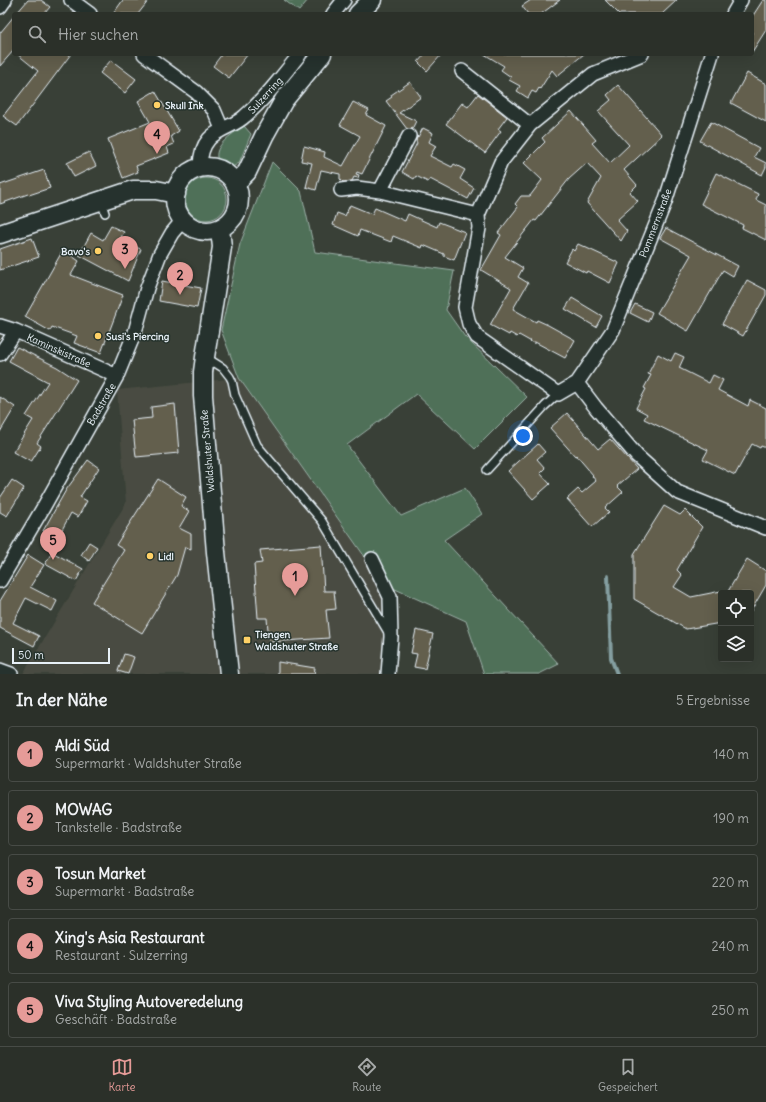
<!DOCTYPE html>
<html lang="de">
<meta charset="utf-8">
<style>
body{margin:0;font-family:Delius,sans-serif;background:#373c35;color:#f1f3f6}
.controls{position:absolute;right:12px;bottom:12px;display:grid;overflow:hidden;border-radius:4px;box-shadow:0 4px 16px #0002}
.controls button{width:36px;height:36px;display:grid;place-items:center;padding:0;border:0;border-bottom:1px solid #474b46;background:#2b3029;color:#f1f3f6;font:20px sans-serif}
.scale{position:absolute;left:12px;bottom:10px;width:98px;box-sizing:border-box;padding-left:4px;border:2px solid #e8f1f8;border-top:0;font-size:11px;line-height:14px;white-space:nowrap;color:#e8f1f8;-webkit-text-stroke:3px #26332d;paint-order:stroke}
.you{position:absolute;left:523px;top:436px;width:14px;height:14px;margin:-10px;border:3px solid #fff;border-radius:50%;background:#1a73e8;box-shadow:0 0 0 6px #1a73e833}
.badge{display:grid;place-items:center;width:26px;height:26px;border-radius:50%;background:#e69b98;color:#111;font-size:13px;font-weight:700}
.pin{position:absolute;translate:-50% -33px;filter:drop-shadow(0 1px 2px #0008)}
.pin::after{content:'';position:absolute;top:21px;width:14px;height:12px;background:inherit;clip-path:polygon(0 0,100% 0,50% 100%)}
.list{margin:0;padding:0;list-style:none}
h2{display:flex;justify-content:space-between;align-items:center;height:52px;margin:0;padding:0 16px;font-size:17px}
h2 small{font-size:13px;font-weight:400;color:#a6a9a8}
.list li{display:grid;grid-template-columns:26px 1fr auto;gap:12px;align-items:center;box-sizing:border-box;height:56px;margin:0 8px 8px;padding:0 8px;border:1px solid #474b46;border-radius:4px}
.list b{display:block;font-size:15px;white-space:nowrap}
.list p{margin:0;font-size:13px;white-space:nowrap;color:#a6a9a8}
.list em{font-size:13px;font-style:normal;color:#a6a9a8}
.icon{flex:none;width:22px;height:22px;fill:none;stroke:currentColor;stroke-width:2;stroke-linecap:round;stroke-linejoin:round}
.map{position:relative;flex:none;width:766px;height:674px;overflow:hidden}
.search{position:absolute;background:#2b3029;box-shadow:0 4px 16px #0002;left:12px;right:12px;top:12px;height:44px;display:flex;align-items:center;gap:10px;box-sizing:border-box;padding:0 14px;border-radius:4px;color:#a6a9a8;font-size:15px}
.sheet{height:372px;background:#2b3029}
nav{display:flex;justify-content:space-around;align-items:center;box-sizing:border-box;height:56px;border-top:1px solid #474b46;background:#2b3029;font-size:11px;color:#a6a9a8}
nav a{display:grid;justify-items:center;gap:2px}
nav .on{color:#e69b98}
.map>svg:first-child{display:block}
.built{fill:#494c42}
.green{fill:#4f7059;stroke:#9cb0a8}
.lines{fill:none;stroke-linecap:round;stroke-linejoin:round}
.stream{stroke:#849ea0;stroke-width:4}
.building{fill:#645e4d;stroke:#e8f1f8}
.service-casing{stroke:#e8f1f8;stroke-width:10}
.minor-casing{stroke:#e8f1f8;stroke-width:16}
.secondary-casing{stroke:#e8f1f8;stroke-width:21}
.service{stroke:#26332d;stroke-width:7}
.minor{stroke:#26332d;stroke-width:13}
.secondary{stroke:#26332d;stroke-width:18}
.poi-dot{fill:#ffd166;stroke:#26332d;stroke-width:1.5}
.labels{text-anchor:middle;stroke-width:3;stroke-linejoin:round;paint-order:stroke}
.street-label{font-size:10px;fill:#e8f1f8;stroke:#26332d}
.poi-label{font-size:10px;font-weight:bold;fill:#e8f1f8;stroke:#26332d;text-anchor:start}
</style>
<div class="map">
<svg width="766" height="674" viewBox="0 0 766 674">
<rect width="100%" height="100%" fill="#394037"/>
<filter id="ink" filterUnits="userSpaceOnUse"><feTurbulence type="fractalNoise" baseFrequency=".025" numOctaves="2"/><feDisplacementMap in="SourceGraphic" scale="8" xChannelSelector="R" yChannelSelector="G"/><feConvolveMatrix kernelMatrix="1 2 1 2 8 2 1 2 1" color-interpolation-filters="sRGB"/></filter>
<g filter="url(#ink)">
<path class="built" d="M239,378L391,594L392,674H23L126,503L117,390Z"/>
<path class="green" d="M284,0H308L299,11Z
M244,126L251,134L239,163L231,168L222,165C221,163 218,160 217,157C215,144 235,132 244,126Z
M272,162L301,191L315,252L454,271L446,310L465,337L527,397L475,449L416,394L347,445L401,516L465,488L482,514L444,540L559,664L539,674H484L466,621L384,584L239,378L221,330L240,244Z
M185 199a21 21 0 1 1 42 0a21 21 0 1 1-42 0Z"/>
<g class="lines">
<path class="stream" d="M608,576L611,658L617,674"/>
</g>
<path class="building" d="M28,0H41L50,7L44,14H16Z
M123,0H149L138,14H113Z
M531,0H560L541,14H528L522,6Z
M605,0H677L662,14H619Z
M763,0H766V30L752,52V17Z
M14,16V50L0,66V33Z
M17,54H71L17,126L3,116L38,71Z
M222,54H248L229,78L213,66Z
M425,54H442L427,71L418,62Z
M484,54H584L557,76L552,70L540,89L539,88L536,93L532,91L528,98L517,91L520,86L509,80L511,77L501,70L504,66Z
M111,60L136,79L125,93L100,73Z
M747,73L766,84V122L731,103Z
M410,82L421,97L399,113L416,121L412,129H407L386,101L392,97L391,95Z
M618,85L662,135L624,170L637,185L630,192L638,201L617,220L627,231L621,241L587,203L601,178L587,163L569,179L536,221L534,220L505,257L523,268L518,277L528,283L513,309L536,322L537,320L548,325L575,340L565,358L535,342V344L519,335L517,337L510,333L509,335L490,325L511,288L481,270L501,235L498,233L518,207L515,204L521,196H530L542,180L524,163L545,142L542,138L571,111L596,140L592,143L610,163L629,145L598,111L611,100L607,95Z
M155,91L179,131L171,136L174,144L167,147L169,153L136,166L138,172L123,178L108,139L150,122L138,101Z
M478,94L507,117L498,129L501,131L485,153L446,124L462,103L468,107Z
M353,102L369,110L366,115L386,126L362,174L357,172L356,174L359,175L358,178L354,177L352,181L343,182L340,179V174L321,170L316,190L306,187L312,163L301,161L304,146L325,152L324,157L343,166L352,150L360,136L340,125Z
M711,122L759,148L754,157L766,163V167L762,175L700,141Z
M423,128L433,133L429,142L436,146L430,156L452,167L454,164L465,170L460,179L474,188L468,199L430,179L428,182L416,176L414,179L402,172L417,143L416,141L417,136L418,137Z
M89,152L96,166L74,177L67,163Z
M44,170L50,188L29,195L28,194L0,204V185Z
M716,173L758,194L756,200L766,205V240L742,228L743,225L701,204Z
M350,205L372,214L375,208L405,221L408,214L437,227L439,222L465,232L454,260L444,256V254L423,245L422,248L393,236L391,242L360,230L358,236L333,225L337,213L345,216Z
M111,226L124,232L119,241L141,249L128,281L79,255L91,233L103,240Z
M666,228L738,266L733,276L723,270L688,331L657,313L691,255L660,238Z
M32,238L39,257L0,270V249Z
M578,244L619,263L610,283L587,271L586,273L565,262L572,249L574,251Z
M63,250L79,261L71,275L123,295L101,353L74,343L77,336L52,327L50,331L25,317Z
M747,280L766,290V295L743,336L722,324Z
M162,281L201,288L197,308L159,301Z
M572,298L602,316L596,327L565,309Z
M635,304L652,312L648,322L630,313Z
M17,347L57,367L77,380L37,443L41,446L31,462L13,452L33,420L26,416L48,382L9,361Z
M675,353L684,357L679,368L709,383L713,375L723,380L718,390L748,406L750,400L766,408V448L761,446L760,448L752,444L735,475L703,459L708,450L644,419L647,414L636,408L646,389L644,388L651,375L648,374L658,354L671,361Z
M0,397L15,407L0,432Z
M175,404L179,453L136,457L132,420L152,418L151,407Z
M567,413L598,449L610,439L637,469L617,486L623,492L605,508L609,512L592,527L567,499L578,489L582,493L596,481L592,476L593,475L576,455L575,456L550,428Z
M538,444L545,452L537,459L545,468L540,473L550,484L533,499L508,471Z
M88,460L99,468L80,497L87,501L78,517L71,513L57,539L43,531L66,490Z
M158,479L186,497L181,506L189,511L179,528L191,534V549L185,547L177,575L142,633L92,602L124,550L116,545Z
M12,480L24,488L7,516L0,512V498Z
M664,506L680,515L685,510L702,527L677,570L682,575L674,587L691,597L721,591V623L686,629L634,599V554Z
M89,542L97,547L89,561L81,555Z
M321,545L324,591H334L336,609L326,610L329,638L269,642L267,618H258L254,564L262,563L260,550Z
M52,552L83,569L76,581L45,564Z
M28,555L44,565L30,587L57,601L52,611L26,598L13,623L39,636L34,646L0,628V601Z
M747,559L766,571V585L751,611V593H727Z
M416,630L433,634L425,669L414,667L417,654L411,653Z
M124,654L134,657L128,674L118,671Z
M278,662L315,668L314,674H278Z"/>
<g class="lines">
<defs>
<path id="service" d="M101,201L105,213
M207,358L223,368L230,377L232,381L235,395L257,445L322,521L389,634
M487,470L545,406L558,394"/>
<path id="minor" d="M71,0L90,14
M0,7L5,0
M333,14L344,0
M733,14L741,0
M144,54L196,92L214,110L222,129
M642,54L593,74L530,125L501,162L478,215L479,228L465,307L469,324L477,337L558,394L577,383L613,330L665,202L712,54
M462,71L530,125
M409,136L380,191L478,215
M200,167C200,156 202,147 209,139C219,128 235,126 245,116C266,98 283,75 300,54
M341,190L357,188L380,191
M0,326L16,331L117,376
M0,354L16,331
M577,383L596,408L637,456L677,492L766,528
M372,559L390,597L391,637L388,674
M0,581L43,508L117,376L135,332L147,288L160,254L172,233L183,220
M0,670L11,674"/>
<path id="secondary" d="M358,14L372,0
M175 199a32 32 0 1 1 64 0a32 32 0 1 1-64 0Z
M235,184L247,172L264,136L284,100L322,54
M220,229L222,247L205,357L203,372V396L216,552L229,674
M0,234L133,190H156L176,194"/>
</defs>
<use href="#service" class="service-casing"/>
<use href="#minor" class="minor-casing"/>
<use href="#secondary" class="secondary-casing"/>
<use href="#service" class="service"/>
<use href="#minor" class="minor"/>
<use href="#secondary" class="secondary"/>
</g>
</g>
<g class="poi-dot">
<circle cx="157" cy="105" r="4"/>
<circle cx="98" cy="251" r="4"/>
<circle cx="98" cy="336" r="4"/>
<circle cx="150" cy="556" r="4"/>
<rect x="243" y="636" width="8" height="8" rx="2"/>
</g>
<g class="labels">
<g class="street-label">
<text transform="translate(265 95) rotate(-48)" y="4">Sulzerring</text>
<text transform="translate(655 223) rotate(-69)" y="4">Pommernstraße</text>
<text transform="translate(59 350) rotate(24)" y="4">Kaminskistraße</text>
<text transform="translate(101 404) rotate(-60)" y="4">Badstraße</text>
<text transform="translate(207 451) rotate(-95)" y="4">Waldshuter Straße</text>
</g>
<g class="poi-label">
<text x="165" y="109">Skull Ink</text>
<text x="90" y="255" text-anchor="end">Bavo's</text>
<text x="106" y="340">Susi's Piercing</text>
<text x="158" y="560">Lidl</text>
<text x="255" y="638">Tiengen<tspan x="255" dy="12">Waldshuter Straße</tspan></text>
</g>
</g>
</svg>
<div class="controls">
<button><svg class="icon" aria-label="locate" viewBox="0 0 24 24"><circle cx="12" cy="12" r="6"/><path d="M12 2v4M12 18v4M2 12h4M18 12h4"/></svg></button>
<button><svg class="icon" aria-label="layers" viewBox="0 0 24 24"><path d="M12 4l9 5-9 5-9-5zM3 14l9 5 9-5"/></svg></button>
</div>
<div class="scale">50 m</div>
<div class="you"></div>
<div class="pin badge" style="left:295px;top:596px">1</div>
<div class="pin badge" style="left:180px;top:295px">2</div>
<div class="pin badge" style="left:125px;top:269px">3</div>
<div class="pin badge" style="left:157px;top:154px">4</div>
<div class="pin badge" style="left:53px;top:560px">5</div>
<div class="search"><svg class="icon" aria-label="search" viewBox="0 0 24 24"><circle cx="10" cy="10" r="6"/><path d="M15 15l6 6"/></svg>Hier suchen</div>
</div>
<section class="sheet">
<h2>In der Nähe<small>5 Ergebnisse</small></h2>
<ul class="list">
<li><span class="badge">1</span><div><b>Aldi Süd</b><p>Supermarkt · Waldshuter Straße</p></div><em>140 m</em></li>
<li><span class="badge">2</span><div><b>MOWAG</b><p>Tankstelle · Badstraße</p></div><em>190 m</em></li>
<li><span class="badge">3</span><div><b>Tosun Market</b><p>Supermarkt · Badstraße</p></div><em>220 m</em></li>
<li><span class="badge">4</span><div><b>Xing's Asia Restaurant</b><p>Restaurant · Sulzerring</p></div><em>240 m</em></li>
<li><span class="badge">5</span><div><b>Viva Styling Autoveredelung</b><p>Geschäft · Badstraße</p></div><em>250 m</em></li>
</ul>
</section>
<nav>
<a class="on"><svg class="icon" aria-label="map" viewBox="0 0 24 24"><path d="M3 6l6-2 6 2 6-2v14l-6 2-6-2-6 2zM9 4v14M15 6v14"/></svg>Karte</a>
<a><svg class="icon" aria-label="directions" viewBox="0 0 24 24"><path d="M12 3l9 9-9 9-9-9zM9 14v-3h6M13 9l2 2-2 2"/></svg>Route</a>
<a><svg class="icon" aria-label="saved" viewBox="0 0 24 24"><path d="M7 4h10v16l-5-4-5 4z"/></svg>Gespeichert</a>
</nav>
